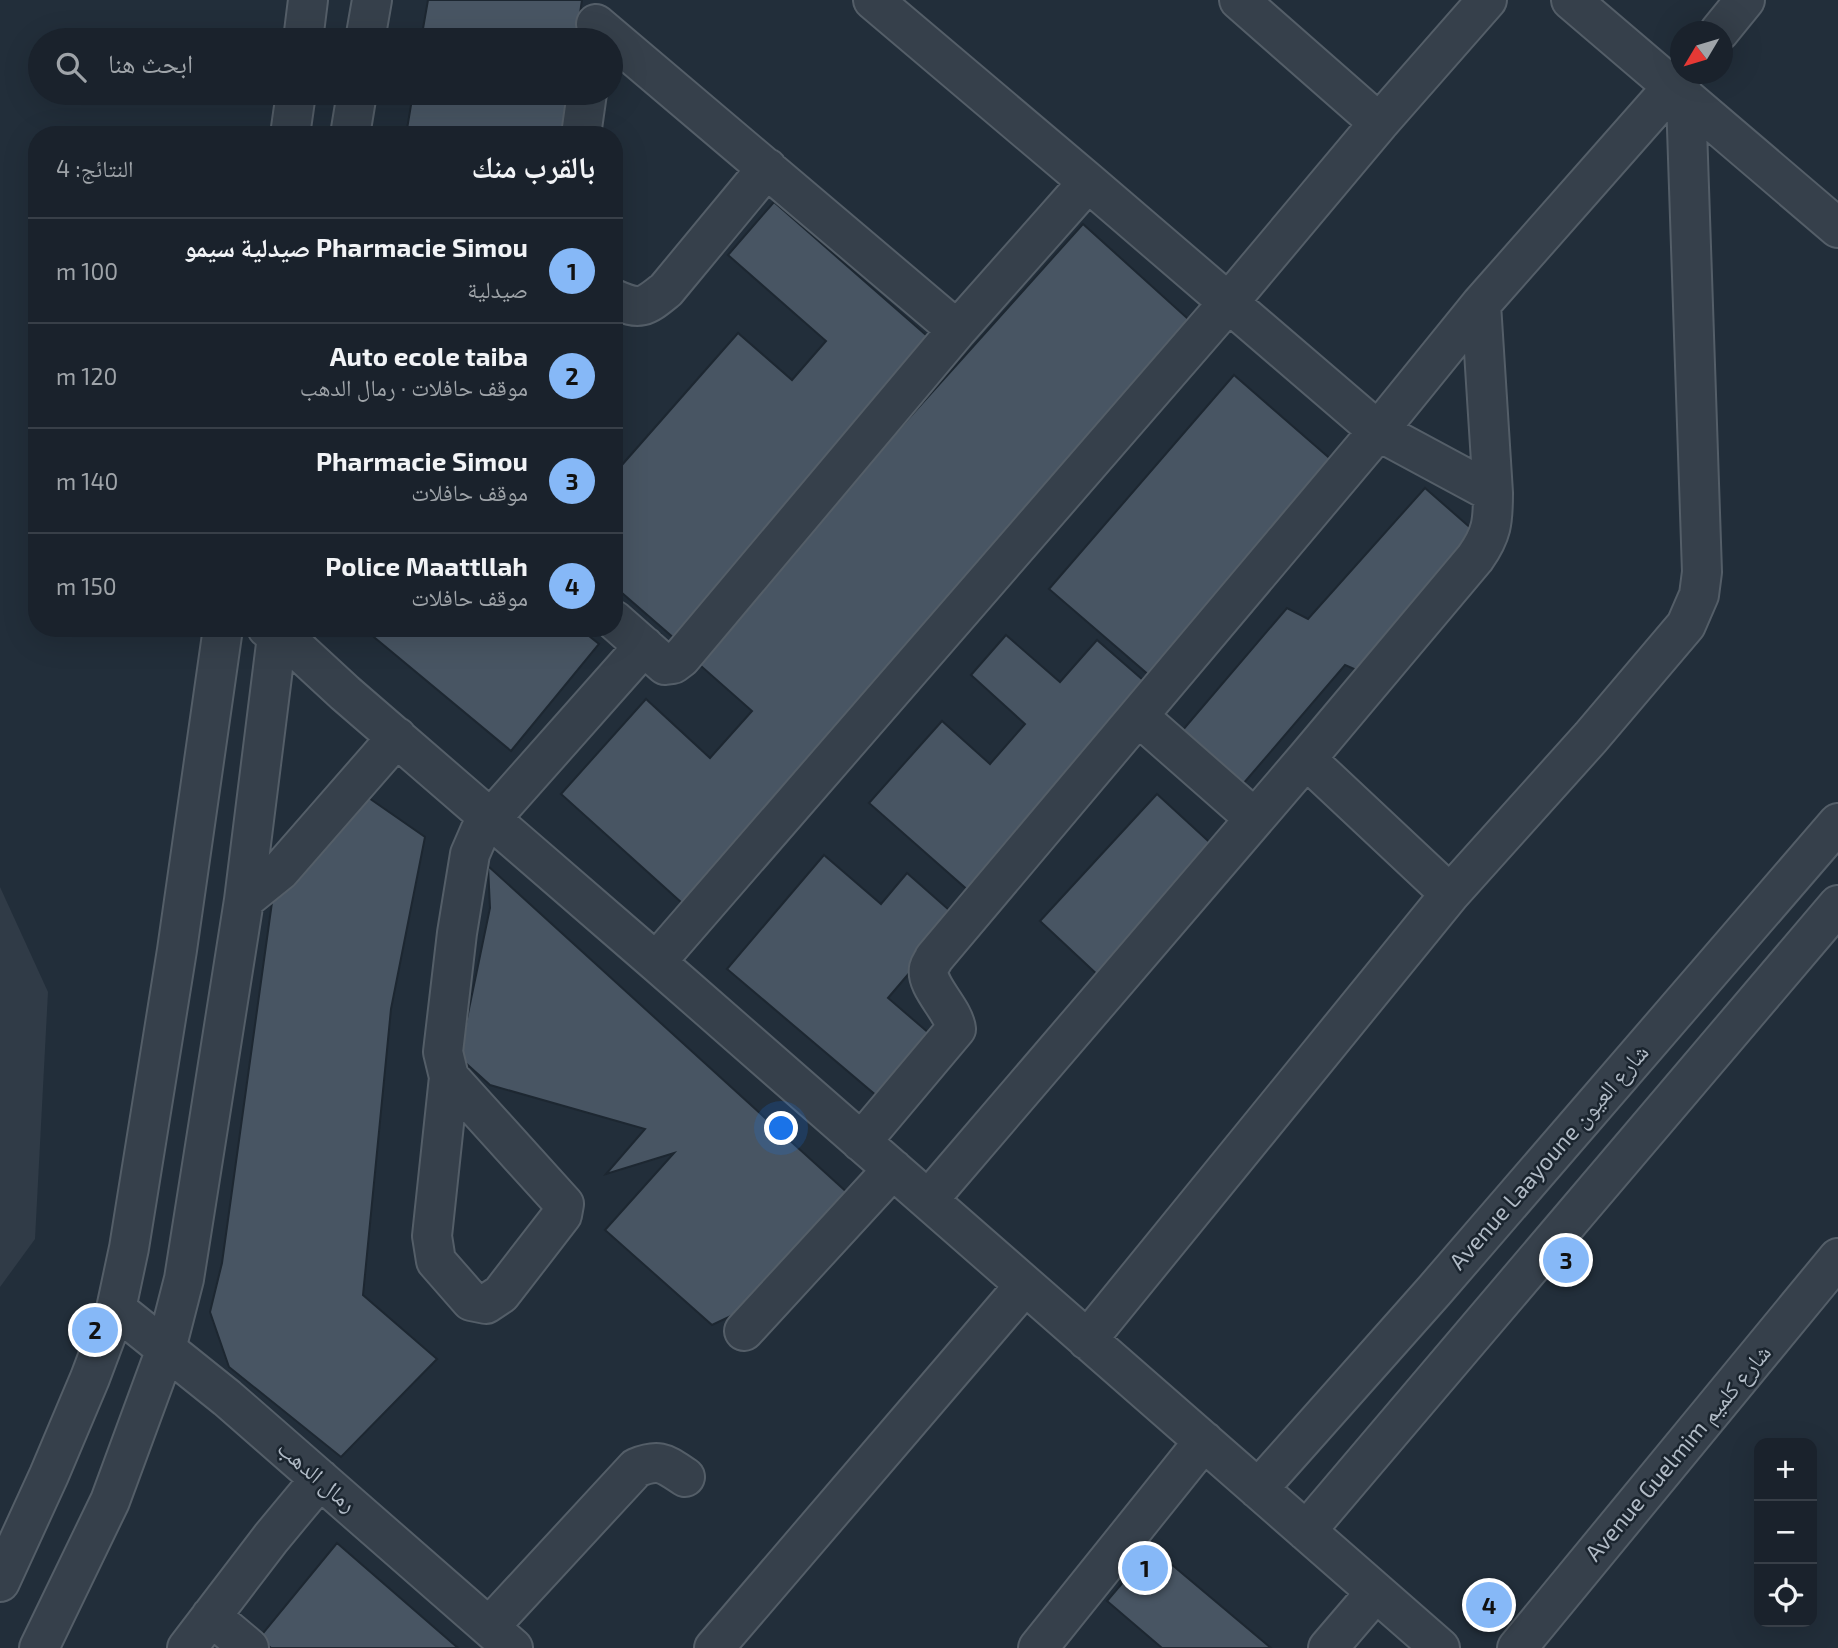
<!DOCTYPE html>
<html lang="ar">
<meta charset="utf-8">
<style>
body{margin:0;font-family:"Exo 2","Noto Naskh Arabic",sans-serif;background:#232a34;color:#f1f3f6;direction:rtl}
.controls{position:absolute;right:21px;bottom:21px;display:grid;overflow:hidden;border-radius:14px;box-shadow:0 7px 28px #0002}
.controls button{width:63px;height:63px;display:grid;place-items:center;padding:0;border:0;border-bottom:2px solid #383f48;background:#1a222c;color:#f1f3f6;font:35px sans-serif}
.compass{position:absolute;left:1670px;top:21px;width:63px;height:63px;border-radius:50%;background:#1a222c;box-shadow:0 7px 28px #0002;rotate:232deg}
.you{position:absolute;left:782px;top:1129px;width:24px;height:24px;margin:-18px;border:5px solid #fff;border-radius:50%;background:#1a73e8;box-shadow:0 0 0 10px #1a73e833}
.badge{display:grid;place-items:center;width:46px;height:46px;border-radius:50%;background:#86b8f7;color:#111;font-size:23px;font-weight:700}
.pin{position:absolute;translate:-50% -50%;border:4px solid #fff;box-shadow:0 2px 7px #0006}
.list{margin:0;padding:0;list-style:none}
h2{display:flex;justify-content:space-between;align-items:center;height:91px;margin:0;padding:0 28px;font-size:30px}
h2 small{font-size:23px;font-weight:400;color:#9fa4a9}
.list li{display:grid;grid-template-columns:46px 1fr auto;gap:21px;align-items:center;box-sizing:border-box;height:105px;padding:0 28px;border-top:2px solid #383f48}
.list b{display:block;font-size:26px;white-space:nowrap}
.list p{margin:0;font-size:23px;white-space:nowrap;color:#9fa4a9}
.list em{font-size:23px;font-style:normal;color:#9fa4a9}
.icon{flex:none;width:38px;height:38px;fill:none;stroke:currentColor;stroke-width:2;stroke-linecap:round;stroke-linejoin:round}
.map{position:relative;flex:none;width:1838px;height:1648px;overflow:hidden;direction:ltr}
.search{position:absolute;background:#1a222c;box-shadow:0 7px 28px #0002;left:28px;top:28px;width:595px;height:77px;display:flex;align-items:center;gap:18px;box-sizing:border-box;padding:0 24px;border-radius:38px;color:#9fa4a9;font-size:26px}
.panel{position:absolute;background:#1a222c;box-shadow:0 7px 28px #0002;left:28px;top:126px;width:595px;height:511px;border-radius:28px;direction:rtl}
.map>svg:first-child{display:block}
.airport{fill:#303b47}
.building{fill:#485563;stroke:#1d2731;stroke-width:2}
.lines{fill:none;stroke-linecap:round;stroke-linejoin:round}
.minor-casing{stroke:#545e68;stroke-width:42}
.minor{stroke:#36404b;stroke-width:38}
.labels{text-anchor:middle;stroke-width:5;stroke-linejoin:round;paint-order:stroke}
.street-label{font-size:23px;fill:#b1bbc6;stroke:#1b252f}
</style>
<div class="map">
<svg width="1838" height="1648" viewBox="0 0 1838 1648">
<rect width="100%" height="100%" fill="#222e3a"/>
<path class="airport" d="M0,887L48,992L35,1239L0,1287Z"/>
<path class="building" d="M428,0H582L576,40H421Z
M413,93H569L564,135H406Z
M774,202L934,342L675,639L614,586V474L738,333L792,380L826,341L728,255Z
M1083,224L1197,327L682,903L561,794L646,699L710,758L752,711L693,659Z
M1234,375L1334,462L1150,676L1049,589Z
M1425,488L1481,537L1361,672L1345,665L1237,791L1176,738L1287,608L1308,619Z
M363,628H579L599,644L511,751Z
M1006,635L1060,682L1097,640L1151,687L970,892L869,803L942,721L990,764L1025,724L971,675Z
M1157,794L1218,850L1101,978L1040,921Z
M366,796L425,837L391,1009L363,1295L437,1359L341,1457L229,1367L210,1312L222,1263L273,895Z
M824,855L881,904L907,873L957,917L888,998L937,1040L884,1102L727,969Z
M488,866L851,1196L750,1307L712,1325L605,1230L674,1153L606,1174L645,1129L490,1085L459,1057L490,908Z
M337,1543L458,1648H271L259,1638Z
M1152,1548L1271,1648H1162L1107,1601Z"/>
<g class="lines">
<defs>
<path id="minor" d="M873,0L1088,182L1378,431L1493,493
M1239,0L1379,123
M1571,0L1838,228
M596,24L957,330
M1719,32L1745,0
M303,40L308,0
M365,40L372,0
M290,135L296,93
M350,135L357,93
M581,135L587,93
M614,299C641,311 645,307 666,290L767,168
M614,620L665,665L673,664L681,658L957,330L1088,182
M267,628L293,645L345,693L656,962L1440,1648
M1138,716L1254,818
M1306,759L1450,894
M244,900L280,871L397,737
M656,962L1228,303L1379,123L1487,0
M449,1077L432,1236L436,1261L471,1301L486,1304L501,1294L562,1215L564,1204L449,1077L443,1052L457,933L470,854L480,831L644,646
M861,1142L956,1029C954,1010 925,986 929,968C930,964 933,961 934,958L1378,431L1481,304L1684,74
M928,1200L1306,759L1475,558C1492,534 1493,522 1493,493L1481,304
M116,1309L227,1398L513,1648
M744,1331L893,1169
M1087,1340L1450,894L1591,737L1686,625L1699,595L1702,572L1686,99
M1258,1489L1434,1291L1838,823
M1306,1531L1838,905
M0,1582L49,1475L90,1378L116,1309L129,1248L177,950L223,628
M211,1616L249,1648
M489,1627L636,1468C660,1458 665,1464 685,1477
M39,1648L110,1501L166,1349L184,1279L244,900L278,628
M187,1648L271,1538L320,1479
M714,1648L1025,1285
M1038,1648L1204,1441
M1328,1648L1376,1592
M1517,1648L1838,1258"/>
</defs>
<use href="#minor" class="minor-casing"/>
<use href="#minor" class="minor"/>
</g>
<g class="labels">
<g class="street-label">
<text transform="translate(1549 1157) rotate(-49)" y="8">Avenue Laayoune شارع العيون</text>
<text transform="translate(1678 1453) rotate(-50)" y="8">Avenue Guelmim شارع كلميم</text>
<text transform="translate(317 1476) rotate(41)" y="8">رمال الدهب</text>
</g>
</g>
</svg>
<div class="controls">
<button>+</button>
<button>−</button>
<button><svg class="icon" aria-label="locate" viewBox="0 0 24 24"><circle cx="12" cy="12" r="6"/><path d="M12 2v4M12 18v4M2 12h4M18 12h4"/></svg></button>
</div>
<svg class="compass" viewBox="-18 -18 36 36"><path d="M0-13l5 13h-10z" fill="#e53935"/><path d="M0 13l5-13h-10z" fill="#9fa4a9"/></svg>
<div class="you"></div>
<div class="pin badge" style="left:1145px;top:1568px">1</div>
<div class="pin badge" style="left:95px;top:1330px">2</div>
<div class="pin badge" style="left:1566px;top:1260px">3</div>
<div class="pin badge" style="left:1489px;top:1605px">4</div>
<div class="search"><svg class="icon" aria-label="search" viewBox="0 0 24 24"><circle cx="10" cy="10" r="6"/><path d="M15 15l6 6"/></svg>ابحث هنا</div>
<section class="panel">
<h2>بالقرب منك<small>النتائج: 4</small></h2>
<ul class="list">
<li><span class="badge">1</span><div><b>Pharmacie Simou صيدلية سيمو</b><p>صيدلية</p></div><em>100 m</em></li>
<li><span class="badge">2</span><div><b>Auto ecole taiba</b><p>موقف حافلات · رمال الدهب</p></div><em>120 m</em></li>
<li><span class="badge">3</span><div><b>Pharmacie Simou</b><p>موقف حافلات</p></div><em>140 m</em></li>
<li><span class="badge">4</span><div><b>Police Maattllah</b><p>موقف حافلات</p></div><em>150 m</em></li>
</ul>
</section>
</div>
